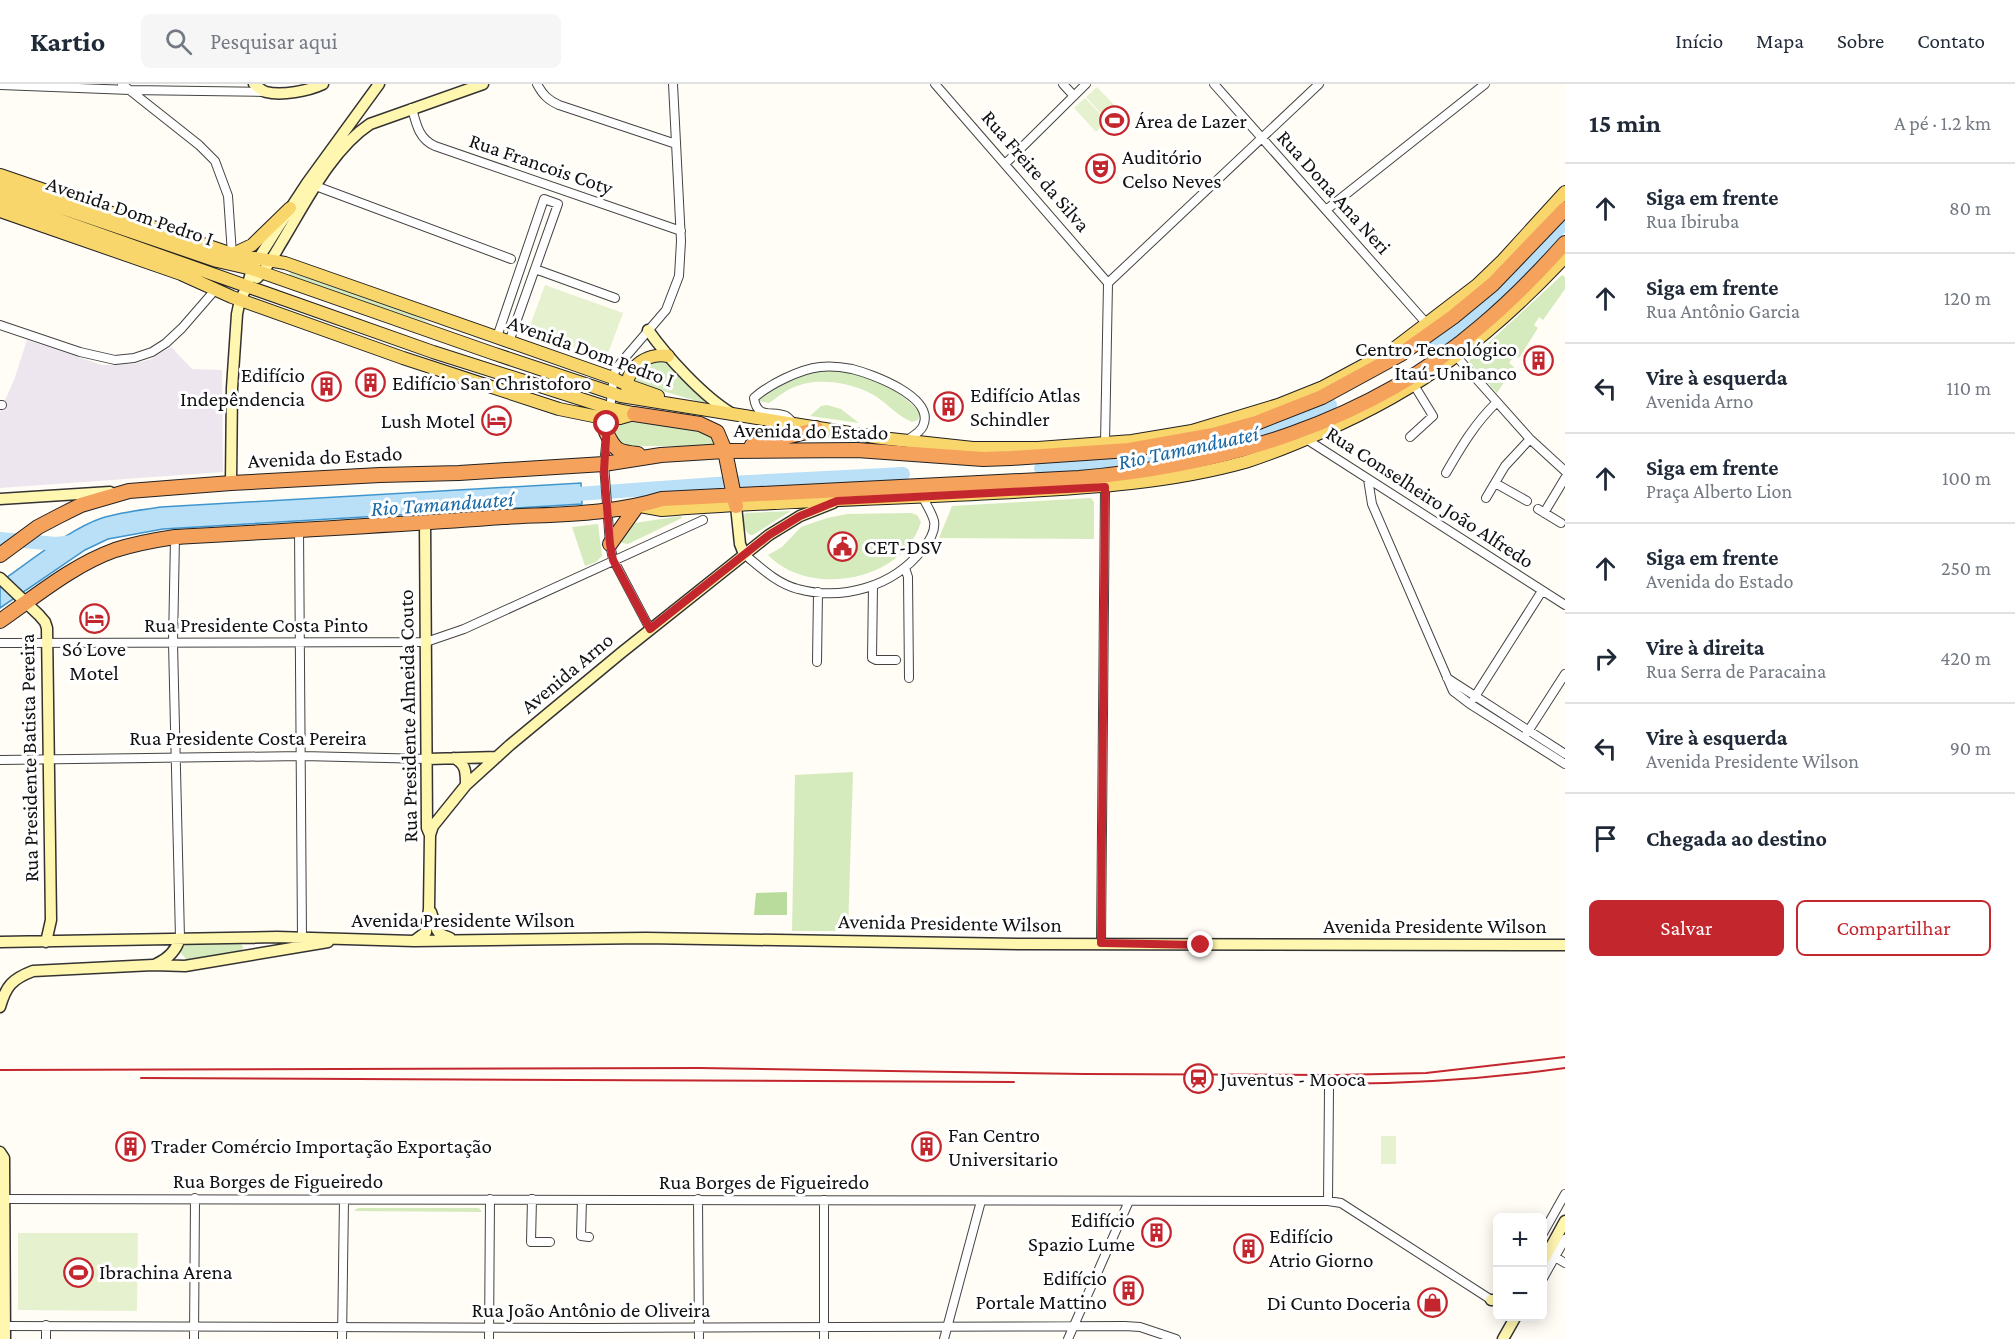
<!DOCTYPE html>
<html lang="pt">
<meta charset="utf-8">
<style>
body{margin:0;font-family:"Crimson Pro",serif;background:#f6f6f7;color:#1f2937}
.controls{position:absolute;right:18px;bottom:18px;display:grid;overflow:hidden;border-radius:9px;box-shadow:0 3px 15px #0003}
.controls button{width:54px;height:54px;display:grid;place-items:center;padding:0;border:0;border-bottom:2px solid #e0e1e3;background:#fff;color:#1f2937;font:30px sans-serif}
.stop{position:absolute;width:18px;height:18px;margin:-14px;border:4px solid #c4262e;border-radius:50%;background:#fff}
.stop.end{background:#c4262e;border-color:#fff;box-shadow:0 2px 6px #0008}
.list{margin:0;padding:0;list-style:none}
h2{display:flex;justify-content:space-between;align-items:center;height:78px;margin:0;padding:0 24px;font-size:26px}
h2 small{font-size:20px;font-weight:400;color:#747a83}
.list li{display:grid;grid-template-columns:39px 1fr auto;gap:18px;align-items:center;box-sizing:border-box;height:90px;padding:0 24px;border-top:2px solid #e0e1e3}
.list b{display:block;font-size:22px;white-space:nowrap}
.list p{margin:0;font-size:20px;white-space:nowrap;color:#747a83}
.list em{font-size:20px;font-style:normal;color:#747a83}
.actions{display:flex;gap:12px;padding:18px 24px}
.actions a{flex:1;padding:14px 0;border:2px solid #c4262e;border-radius:9px;text-align:center;font-size:21px;color:#c4262e}
.actions .main{background:#c4262e;color:#fff}
.icon{flex:none;width:33px;height:33px;fill:none;stroke:currentColor;stroke-width:2;stroke-linecap:round;stroke-linejoin:round}
.map{position:relative;flex:none;width:1565px;height:1255px;overflow:hidden}
header{display:flex;align-items:center;gap:36px;box-sizing:border-box;height:84px;padding:0 30px;background:#fff;border-bottom:2px solid #e0e1e3}
header strong{font-size:28px}
nav{display:flex;gap:33px;margin-inline-start:auto;font-size:21px}
.search{width:420px;height:54px;background:#f6f6f7;display:flex;align-items:center;gap:15px;box-sizing:border-box;padding:0 21px;border-radius:9px;color:#747a83;font-size:22px}
main{display:flex}
aside{flex:1;background:#fff}
.map>svg:first-child{display:block}
.industrial{fill:#eee6ef}
.green{fill:#d5ebbd}
.forest{fill:#b9dc9c}
.pitch{fill:#e6f2cf}
.water{fill:#b9e0f7;stroke:#3f96cf;stroke-width:1.5}
.lines{fill:none;stroke-linecap:round;stroke-linejoin:round}
.river{stroke:#b9e0f7;stroke-width:14}
.street-casing{stroke:#444;stroke-width:10}
.secondary-casing{stroke:#333;stroke-width:13}
.primary-casing{stroke:#222;stroke-width:14}
.highway-casing{stroke:#222;stroke-width:16}
.street{stroke:#fff;stroke-width:8}
.secondary{stroke:#fff6b0;stroke-width:10}
.primary{stroke:#f9d66b;stroke-width:12}
.highway{stroke:#f5a25d;stroke-width:14}
.rail{stroke:#c4262e;stroke-width:2}
.route{stroke:#c4262e;stroke-width:8}
.labels{text-anchor:middle;stroke-width:6;stroke-linejoin:round;paint-order:stroke}
.poi-label{font-size:21px;fill:#111;stroke:#fff;text-anchor:start}
.street-label{font-size:21px;fill:#111;stroke:#fff}
.water-label{font-size:22px;font-style:italic;fill:#1768a6;stroke:#fff}
</style>
<header>
<strong>Kartio</strong>
<div class="search"><svg class="icon" aria-label="search" viewBox="0 0 24 24"><circle cx="10" cy="10" r="6"/><path d="M15 15l6 6"/></svg>Pesquisar aqui</div>
<nav><a>Início</a><a>Mapa</a><a>Sobre</a><a>Contato</a></nav>
</header>
<main>
<div class="map">
<svg width="1565" height="1255" viewBox="0 0 1565 1255">
<rect width="100%" height="100%" fill="#fffdf5"/>
<path class="industrial" d="M27,256L102,281L134,280L151,275L171,263L192,285L222,286L223,388L0,404V328L14,296Z"/>
<path class="green" d="M290,188L414,231L432,240L289,192Z
M1562,191L1565,193V205L1543,236L1539,233L1534,241L1538,244L1519,274L1514,272L1509,279L1514,283L1497,309L1469,278L1470,276Z
M649,275L665,276L704,316V319L635,299L633,298L634,291Z
M824,286C864,288 893,299 920,329L918,336L912,338C895,331 886,317 870,309C847,298 816,293 792,304C783,308 777,314 769,319L759,317V314C777,300 801,289 824,286Z
M827,321L841,325L859,339L810,332L821,322Z
M623,337L705,347L712,351L714,358L710,362H623L614,356V343L617,338Z
M1091,414L1094,418V455L939,454L952,422Z
M791,427L753,451H750C744,446 743,440 742,432L746,429Z
M911,429L917,431L921,438C903,498 809,514 768,471L782,463L801,443L827,434L847,430Z
M681,432L682,434L628,460L622,459L619,455L628,440Z
M598,440L602,472L596,478L585,482L572,443Z
M853,688L848,847H792L795,691Z
M233,857L241,859L243,863L242,866L188,877L178,866L180,860Z
M358,1124H479L482,1128L354,1127Z"/>
<path class="forest" d="M787,808V831H754L756,809Z"/>
<path class="pitch" d="M1097,3L1119,26L1108,37L1086,13Z
M1085,14L1107,37L1096,48L1074,24Z
M545,201L623,229L606,275L528,247Z
M1381,1052H1396V1080H1381Z
M18,1149H138L137,1227L18,1226Z"/>
<path class="water" d="M581,399L582,420L163,445L108,455L85,466L0,524V498C28,479 71,444 102,434C121,428 141,426 161,423Z"/>
<g class="lines">
<path class="river" d="M1433,262L1472,232L1504,203L1565,138
M1041,384L1107,381L1174,371L1222,360L1300,335L1330,321
M564,411L730,399L903,390
M0,455L56,460L72,458"/>
<defs>
<path id="street" d="M122,0L199,61L215,77L228,112L232,170
M537,0C543,11 548,16 559,21L676,60
M935,0L1108,199
M1063,0L1074,12
M1214,0L1427,240
M0,1L130,6L265,8
M412,24C416,40 419,55 435,62L681,147
M1005,80L1086,0
M313,101L511,175
M1326,126L1485,0
M535,185L615,214
M0,241L80,268L115,276L134,274L152,268L166,259L182,244L215,206
M497,253L544,115L558,120L509,258
M1456,272L1530,355L1565,387
M0,321H2
M794,339C791,337 789,334 786,332C772,326 757,336 754,314C768,301 800,285 820,283C830,282 842,283 852,285C872,290 936,313 923,342C920,349 911,353 906,357
M1410,353L1433,332L1414,301
M1306,355L1565,521
M1105,359L1108,199L1319,0
M1446,389C1461,363 1475,339 1497,318
M1368,395L1372,420L1453,607L1470,620L1565,680
M1495,399L1527,417
M1486,414L1505,382L1530,355
M1538,425L1561,439
M1544,429L1565,394
M299,446L302,853
M175,453L173,559L180,854
M744,470C760,483 777,500 798,505C842,517 893,503 922,466C928,459 936,448 934,437C932,429 926,420 922,412
M905,484L908,493L909,594
M873,502L872,574L876,576H896
M650,545L613,475L610,460L604,380L614,290L617,283L666,226L679,192L681,157L673,0
M0,559L426,558L464,545L703,436
M817,578L818,508
M1447,594L1565,670
M1474,614L1542,507
M1527,649L1565,590
M0,676L302,672L428,675
M1101,859L1105,403
M1,1115L1328,1117L1341,1119L1493,1217
M532,1115L531,1158H550
M698,1115L699,1255
M582,1116L581,1152L589,1153
M824,1116V1255
M1328,1117L1329,1005
M1542,1151L1565,1110
M1555,1173L1565,1179
M1542,1196L1565,1155
M46,1241V1255
M4,1242L590,1244L1125,1242L1140,1243L1176,1255
M194,1255L195,1114
M342,1255L344,1116
M489,1255L490,1115
M944,1255L981,1117
M1068,1255L1129,1117"/>
<path id="secondary" d="M254,0C258,3 262,7 266,8C282,12 308,7 323,0
M257,194C268,184 275,169 283,156C306,118 332,65 370,40L483,0
M648,246C667,273 703,312 731,329
M231,399L232,304L237,230L240,216L247,203L252,185L277,145L307,99L379,0
M0,415L110,408
M736,422L740,460L744,470
M0,494L39,531L45,538L47,544L51,836L46,858
M454,674C466,680 466,688 466,701
M428,675L497,673
M430,751L433,742L466,701L510,661L621,569L769,451L800,432L833,419
M431,828L437,846L440,850L450,854
M414,857L426,848L429,825L430,751L427,744L425,439
M0,858L277,853L414,857L646,854L1021,860L1565,861
M156,880C168,875 176,867 180,854
M0,923C6,902 12,895 33,887L153,881L185,882L328,858
M0,1068L4,1074L5,1255
M1542,1179L1565,1137
M1491,1216H1498
M1503,1255L1516,1232"/>
<path id="primary" d="M0,91L232,170L285,179L613,294L627,301L658,312
M0,103L217,177L252,185L492,269L621,312L881,354L973,364H1038L1132,357L1192,347L1278,321L1323,303L1392,266L1477,201L1503,176L1565,108
M0,115L433,268L609,324L633,329
M0,127L181,190L232,213L403,274L559,325L608,335L620,334L634,330
M233,170L252,161L290,124
M628,308C623,285 647,268 668,272
M640,422L662,426C773,417 883,415 994,409C1078,404 1162,401 1245,378C1271,370 1297,359 1322,348C1422,305 1491,252 1565,173"/>
<path id="highway" d="M634,330L700,340L717,348L725,367L736,422
M606,348C615,367 618,368 638,370
M752,361L811,347L816,344
M610,460L637,422
M0,471L38,443L59,432L81,421L129,407L231,399L380,391L459,389L604,380L661,371L725,367L857,366L983,375L1011,374L1129,366L1213,351L1256,339L1322,313L1401,270L1453,233L1493,200L1565,125
M0,537C36,512 73,481 115,466C134,460 155,456 175,453C284,447 394,441 503,433C555,430 611,431 662,415L1079,394C1223,382 1370,338 1481,242C1511,217 1539,188 1565,159"/>
</defs>
<use href="#street" class="street-casing"/>
<use href="#secondary" class="secondary-casing"/>
<use href="#primary" class="primary-casing"/>
<use href="#highway" class="highway-casing"/>
<use href="#street" class="street"/>
<use href="#secondary" class="secondary"/>
<use href="#primary" class="primary"/>
<use href="#highway" class="highway"/>
<path class="rail" d="M0,986L700,984L1084,990L1337,991L1426,989L1565,973
M141,994L1014,998
M1329,1000C1408,1000 1486,995 1565,984"/>
</g>
<g class="lines">
<path class="route" d="M607,340L604,386L610,460L613,476L650,545L769,451L800,432L837,417L1105,403L1101,859L1201,861"/>
</g>
<defs>
<symbol id="stadium-ring" viewBox="-11 -11 22 22"><circle r="9.5" fill="#fff" stroke="#c4262e" stroke-width="1.5"/><path d="M0-5a6.5 5 0 1 0 0 10a6.5 5 0 1 0 0-10ZM-3.5-1.8h7v3.6h-7Z" fill="#c4262e"/></symbol>
<symbol id="theatre-ring" viewBox="-11 -11 22 22"><circle r="9.5" fill="#fff" stroke="#c4262e" stroke-width="1.5"/><path d="M-5-5.5Q0-4 5-5.5V0Q5 5 0 6Q-5 5-5 0ZM-3.3-2.5H-1v1.5H-3.3ZM1-2.5H3.3v1.5H1ZM-2.8 1Q0 5.5 2.8 1Z" fill="#c4262e"/></symbol>
<symbol id="building-ring" viewBox="-11 -11 22 22"><circle r="9.5" fill="#fff" stroke="#c4262e" stroke-width="1.5"/><path d="M-4-6H4V6H1V3H-1V6H-4ZM-2.5-4.3h1.7v1.8h-1.7ZM.8-4.3h1.7v1.8H.8ZM-2.5-1h1.7V.8h-1.7ZM.8-1h1.7V.8H.8Z" fill="#c4262e"/></symbol>
<symbol id="hotel-ring" viewBox="-11 -11 22 22"><circle r="9.5" fill="#fff" stroke="#c4262e" stroke-width="1.5"/><path d="M-6-4.5h1.5V1H6V5H4.5V3h-9V5H-6ZM-4 0a1.8 1.8 0 1 1 3.6 0ZM.5 0V-2.5h3Q6-2.5 6 0Z" fill="#c4262e"/></symbol>
<symbol id="civic-ring" viewBox="-11 -11 22 22"><circle r="9.5" fill="#fff" stroke="#c4262e" stroke-width="1.5"/><path d="M-.6-6.5H3V-4.5H.6V-3L4-1V1h2V6H-6V1h2V-1L-.6-3ZM-1.2 2.5V6h2.4V2.5Z" fill="#c4262e"/></symbol>
<symbol id="station-ring" viewBox="-11 -11 22 22"><circle r="9.5" fill="#fff" stroke="#c4262e" stroke-width="1.5"/><path d="M-3-6H3Q5-6 5-4V2Q5 4 3 4L4.5 6H3L1.5 4h-3L-3 6H-4.5L-3 4Q-5 4-5 2V-4Q-5-6-3-6ZM-3.5-4v3h7v-3ZM-3.5 1v1.5H-2V1ZM2 1v1.5H3.5V1Z" fill="#c4262e"/></symbol>
<symbol id="shop-ring" viewBox="-11 -11 22 22"><circle r="9.5" fill="#fff" stroke="#c4262e" stroke-width="1.5"/><path d="M-5-2.5h2.3a2.7 3.5 0 0 1 5.4 0H5L5.5 6h-11ZM-1.5-2.5h3a1.5 2.3 0 0 0-3 0Z" fill="#c4262e"/></symbol>
</defs>
<g fill-rule="evenodd">
<use href="#stadium-ring" x="1098" y="20" width="33" height="33"/>
<use href="#theatre-ring" x="1084" y="68" width="33" height="33"/>
<use href="#building-ring" x="1522" y="260" width="33" height="33"/>
<use href="#building-ring" x="354" y="282" width="33" height="33"/>
<use href="#building-ring" x="310" y="286" width="33" height="33"/>
<use href="#building-ring" x="932" y="306" width="33" height="33"/>
<use href="#hotel-ring" x="480" y="320" width="33" height="33"/>
<use href="#civic-ring" x="826" y="446" width="33" height="33"/>
<use href="#hotel-ring" x="78" y="518" width="33" height="33"/>
<use href="#station-ring" x="1182" y="978" width="33" height="33"/>
<use href="#building-ring" x="114" y="1046" width="33" height="33"/>
<use href="#building-ring" x="910" y="1046" width="33" height="33"/>
<use href="#building-ring" x="1140" y="1132" width="33" height="33"/>
<use href="#building-ring" x="1232" y="1148" width="33" height="33"/>
<use href="#stadium-ring" x="62" y="1172" width="33" height="33"/>
<use href="#building-ring" x="1112" y="1190" width="33" height="33"/>
<use href="#shop-ring" x="1416" y="1202" width="33" height="33"/>
</g>
<g class="labels">
<g class="poi-label">
<text x="1135" y="44">Área de Lazer</text>
<text x="1122" y="80">Auditório<tspan x="1122" dy="24">Celso Neves</tspan></text>
<text x="1517" y="272" text-anchor="end">Centro Tecnológico<tspan x="1517" dy="24">Itaú-Unibanco</tspan></text>
<text x="305" y="298" text-anchor="end">Edifício<tspan x="305" dy="24">Indepêndencia</tspan></text>
<text x="392" y="306">Edifício San Christoforo</text>
<text x="970" y="318">Edifício Atlas<tspan x="970" dy="24">Schindler</tspan></text>
<text x="475" y="344" text-anchor="end">Lush Motel</text>
<text x="864" y="470">CET-DSV</text>
<text x="94" y="572" text-anchor="middle">Só Love<tspan x="94" dy="24">Motel</tspan></text>
<text x="1220" y="1002">Juventus - Mooca</text>
<text x="948" y="1058">Fan Centro<tspan x="948" dy="24">Universitario</tspan></text>
<text x="151" y="1069">Trader Comércio Importação Exportação</text>
<text x="1135" y="1143" text-anchor="end">Edifício<tspan x="1135" dy="24">Spazio Lume</tspan></text>
<text x="1269" y="1159">Edifício<tspan x="1269" dy="24">Atrio Giorno</tspan></text>
<text x="99" y="1195">Ibrachina Arena</text>
<text x="1107" y="1201" text-anchor="end">Edifício<tspan x="1107" dy="24">Portale Mattino</tspan></text>
<text x="1411" y="1226" text-anchor="end">Di Cunto Doceria</text>
</g>
<g class="street-label">
<text transform="translate(541 80) rotate(19)" y="7">Rua Francois Coty</text>
<text transform="translate(1036 87) rotate(49)" y="7">Rua Freire da Silva</text>
<text transform="translate(1334 108) rotate(48)" y="7">Rua Dona Ana Neri</text>
<text transform="translate(130 127) rotate(19)" y="7">Avenida Dom Pedro I</text>
<text transform="translate(591 267) rotate(20)" y="7">Avenida Dom Pedro I</text>
<text transform="translate(811 347) rotate(1)" y="7">Avenida do Estado</text>
<text transform="translate(325 373) rotate(-3)" y="7">Avenida do Estado</text>
<text transform="translate(1430 413) rotate(33)" y="7">Rua Conselheiro João Alfredo</text>
<text x="256" y="548">Rua Presidente Costa Pinto</text>
<text transform="translate(567 589) rotate(-40)" y="7">Avenida Arno</text>
<text transform="translate(408 632) rotate(-91)" y="7">Rua Presidente Almeida Couto</text>
<text x="248" y="661">Rua Presidente Costa Pereira</text>
<text transform="translate(29 674) rotate(-91)" y="7">Rua Presidente Batista Pereira</text>
<text x="463" y="843">Avenida Presidente Wilson</text>
<text transform="translate(950 839) rotate(1)" y="7">Avenida Presidente Wilson</text>
<text x="1435" y="849">Avenida Presidente Wilson</text>
<text x="278" y="1104">Rua Borges de Figueiredo</text>
<text x="764" y="1105">Rua Borges de Figueiredo</text>
<text x="591" y="1233">Rua João Antônio de Oliveira</text>
</g>
<g class="water-label">
<text transform="translate(1188 363) rotate(-12)" y="8">Rio Tamanduateí</text>
<text transform="translate(442 419) rotate(-4)" y="8">Rio Tamanduateí</text>
</g>
</g>
</svg>
<div class="controls">
<button>+</button>
<button>−</button>
</div>
<div class="stop" style="left:607px;top:340px"></div>
<div class="stop end" style="left:1201px;top:861px"></div>
</div>
<aside>
<h2>15 min<small>A pé · 1.2 km</small></h2>
<ul class="list">
<li><svg class="icon" aria-label="ahead" viewBox="0 0 24 24"><path d="M12 20V5M6 11l6-6 6 6"/></svg><div><b>Siga em frente</b><p>Rua Ibiruba</p></div><em>80 m</em></li>
<li><svg class="icon" aria-label="ahead" viewBox="0 0 24 24"><path d="M12 20V5M6 11l6-6 6 6"/></svg><div><b>Siga em frente</b><p>Rua Antônio Garcia</p></div><em>120 m</em></li>
<li><svg class="icon" aria-label="left" viewBox="0 0 24 24"><path d="M17 20v-9H6M10 6l-5 5 5 5"/></svg><div><b>Vire à esquerda</b><p>Avenida Arno</p></div><em>110 m</em></li>
<li><svg class="icon" aria-label="ahead" viewBox="0 0 24 24"><path d="M12 20V5M6 11l6-6 6 6"/></svg><div><b>Siga em frente</b><p>Praça Alberto Lion</p></div><em>100 m</em></li>
<li><svg class="icon" aria-label="ahead" viewBox="0 0 24 24"><path d="M12 20V5M6 11l6-6 6 6"/></svg><div><b>Siga em frente</b><p>Avenida do Estado</p></div><em>250 m</em></li>
<li><svg class="icon" aria-label="right" viewBox="0 0 24 24"><path d="M7 20v-9h11M14 6l5 5-5 5"/></svg><div><b>Vire à direita</b><p>Rua Serra de Paracaina</p></div><em>420 m</em></li>
<li><svg class="icon" aria-label="left" viewBox="0 0 24 24"><path d="M17 20v-9H6M10 6l-5 5 5 5"/></svg><div><b>Vire à esquerda</b><p>Avenida Presidente Wilson</p></div><em>90 m</em></li>
<li><svg class="icon" aria-label="arrive" viewBox="0 0 24 24"><path d="M6 21V4h12l-3 4 3 4H6"/></svg><div><b>Chegada ao destino</b></div></li>
</ul>
<div class="actions"><a class="main">Salvar</a><a>Compartilhar</a></div>
</aside>
</main>
